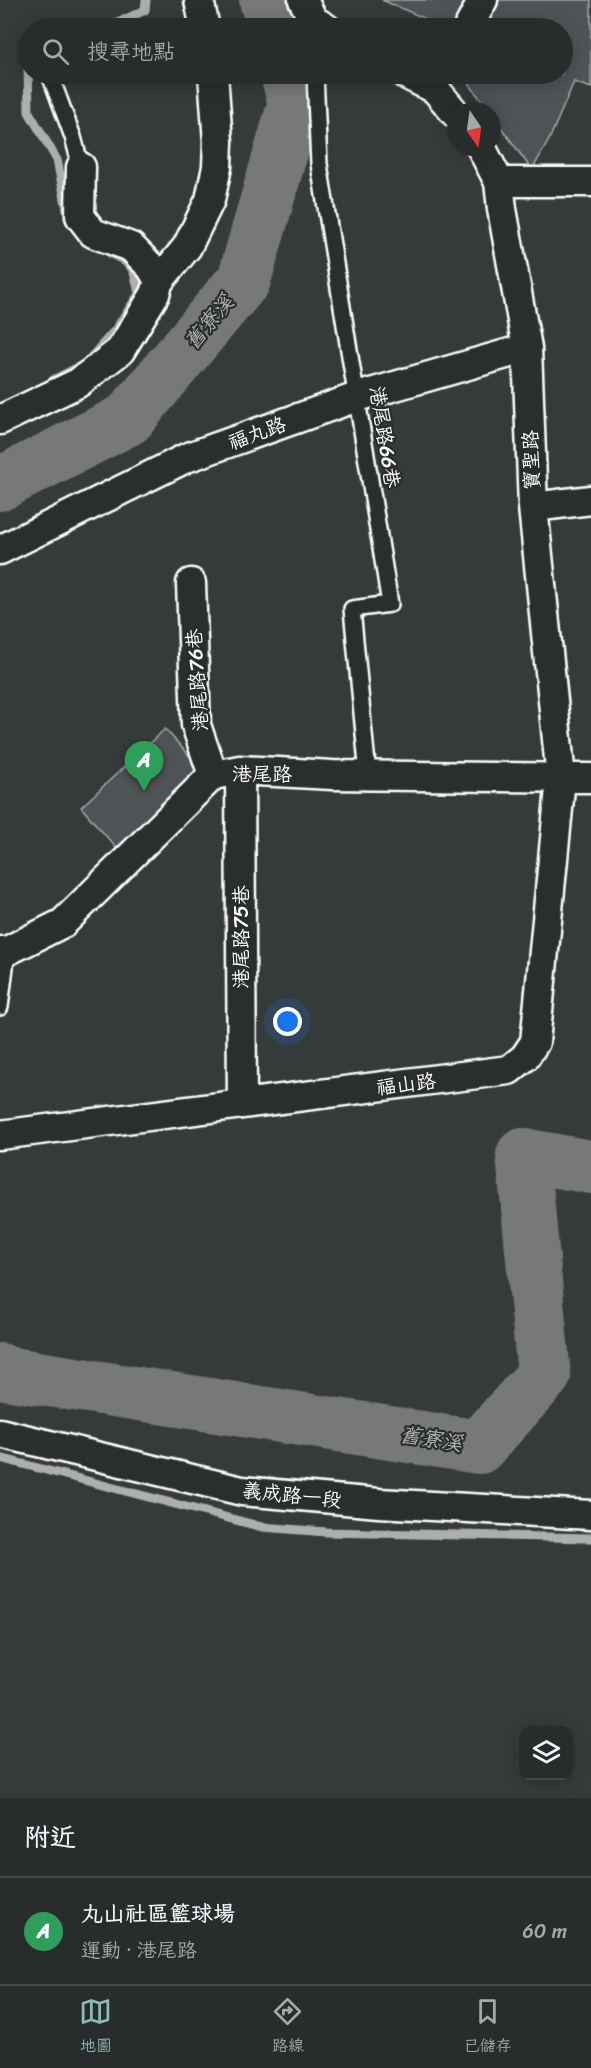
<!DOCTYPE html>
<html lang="zh-TW">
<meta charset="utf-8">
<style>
body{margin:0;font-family:Sriracha,"LXGW WenKai TC",sans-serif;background:#313434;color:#f1f3f6}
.controls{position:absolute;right:18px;bottom:18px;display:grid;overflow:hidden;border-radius:12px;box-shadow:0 3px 15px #0003}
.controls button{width:54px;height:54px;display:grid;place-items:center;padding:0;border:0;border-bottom:2px solid #454848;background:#292c2c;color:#f1f3f6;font:30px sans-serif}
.compass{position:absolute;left:447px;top:102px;width:54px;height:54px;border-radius:50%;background:#292c2c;box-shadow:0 3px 15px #0003;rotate:167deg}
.you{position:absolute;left:288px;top:1022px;width:21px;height:21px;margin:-15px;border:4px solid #fff;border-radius:50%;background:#1a73e8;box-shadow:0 0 0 9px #1a73e833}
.badge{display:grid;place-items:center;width:39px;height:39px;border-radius:50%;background:#8bbbb9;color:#fff;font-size:20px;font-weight:700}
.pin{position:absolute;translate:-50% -50px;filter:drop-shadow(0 2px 3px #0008)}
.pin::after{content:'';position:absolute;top:32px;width:21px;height:18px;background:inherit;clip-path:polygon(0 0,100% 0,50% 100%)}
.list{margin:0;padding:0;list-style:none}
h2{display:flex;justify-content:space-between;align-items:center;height:78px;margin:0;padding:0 24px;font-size:26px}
h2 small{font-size:20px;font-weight:400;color:#a5a7a9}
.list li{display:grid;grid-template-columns:39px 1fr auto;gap:18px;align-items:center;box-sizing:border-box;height:108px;padding:0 24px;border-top:2px solid #454848}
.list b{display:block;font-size:22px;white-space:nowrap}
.list p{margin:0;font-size:20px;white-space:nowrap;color:#a5a7a9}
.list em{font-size:20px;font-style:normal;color:#a5a7a9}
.icon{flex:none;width:33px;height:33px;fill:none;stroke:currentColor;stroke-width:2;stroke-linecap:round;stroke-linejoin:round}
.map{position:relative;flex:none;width:591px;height:1798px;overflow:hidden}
.search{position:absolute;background:#292c2c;box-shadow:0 3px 15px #0003;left:18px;right:18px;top:18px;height:66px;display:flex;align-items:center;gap:15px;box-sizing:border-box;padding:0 21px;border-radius:33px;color:#a5a7a9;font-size:22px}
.sheet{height:186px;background:#292c2c}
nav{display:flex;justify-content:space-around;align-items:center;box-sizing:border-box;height:84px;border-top:2px solid #454848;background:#292c2c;font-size:16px;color:#a5a7a9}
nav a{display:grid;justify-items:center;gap:3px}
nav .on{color:#8bbbb9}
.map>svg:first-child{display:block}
.green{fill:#505354;stroke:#a8a9aa;stroke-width:1.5}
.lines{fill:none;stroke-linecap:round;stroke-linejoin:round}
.stream{stroke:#adaeaf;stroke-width:9}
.river{stroke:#767879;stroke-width:54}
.service-casing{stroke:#fff;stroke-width:20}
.minor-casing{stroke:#fff;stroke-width:33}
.service{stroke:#2a2d2e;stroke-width:15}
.minor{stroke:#2a2d2e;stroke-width:28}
.labels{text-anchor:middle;stroke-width:4.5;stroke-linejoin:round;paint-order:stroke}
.street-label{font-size:20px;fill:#fff;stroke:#2a2d2e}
.water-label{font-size:21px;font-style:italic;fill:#b4b5b5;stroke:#2a2d2e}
</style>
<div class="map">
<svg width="591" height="1798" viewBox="0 0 591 1798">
<rect width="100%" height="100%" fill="#373a3b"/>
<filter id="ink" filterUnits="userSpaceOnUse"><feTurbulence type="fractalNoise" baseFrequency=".0167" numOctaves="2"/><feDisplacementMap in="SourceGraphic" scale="12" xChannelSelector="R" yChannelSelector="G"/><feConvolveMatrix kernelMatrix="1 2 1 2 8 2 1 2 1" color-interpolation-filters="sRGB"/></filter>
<g filter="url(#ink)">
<path class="green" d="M382,0H591V88L574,82L549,140L532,170L492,115V111H489L462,74H562V28H431L424,18Z
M165,729L207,775L124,857L81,807Z"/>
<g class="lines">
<path class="stream" d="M107,28L145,10L146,0
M28,66L29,112L57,160L68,214
M53,380L86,363L116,329L139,294C134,269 135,265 111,254
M0,1458L262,1527L326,1532L591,1538"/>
<path class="river" d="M266,0L274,28
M0,484L128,419L244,280L295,103L287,74
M0,1370L5,1373L479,1447L544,1375L523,1155L591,1167"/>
<defs>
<path id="service" d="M315,74L319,164L390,604L352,609L368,775
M50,75L73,137L81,167
M0,1007L7,951"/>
<path id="minor" d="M199,0L205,28
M303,0L313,20L326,28
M468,28L483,0
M405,74L435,89L456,114
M499,182H591
M159,281L187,247L210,200L217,167L218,142L213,74
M0,420L78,383L120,351L155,294L159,281L151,267L131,247L93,233L80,216L81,167
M533,507L591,500
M0,550L186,458L357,397L527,348
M191,583L196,725L213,775
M240,770L242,1104
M0,951H7L63,923L213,775L240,770L332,775L591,778
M0,1135L509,1070L525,1057L535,1042L561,778L533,507L527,348L502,209L499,182L481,147
M0,1433L242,1491L379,1503L591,1515"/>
</defs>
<use href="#service" class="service-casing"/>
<use href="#minor" class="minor-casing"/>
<use href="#service" class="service"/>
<use href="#minor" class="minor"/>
</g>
</g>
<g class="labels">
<g class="street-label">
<text transform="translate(257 433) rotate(-20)" y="7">福丸路</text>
<text transform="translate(385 437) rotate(81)" y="7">港尾路66巷</text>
<text transform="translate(531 460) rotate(-92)" y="7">寶聖路</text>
<text transform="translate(197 680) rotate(-94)" y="7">港尾路76巷</text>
<text x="262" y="781">港尾路</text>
<text transform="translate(241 937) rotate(-90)" y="7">港尾路75巷</text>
<text transform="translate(406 1084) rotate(-7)" y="7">福山路</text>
<text transform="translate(292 1495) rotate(6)" y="7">義成路一段</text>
</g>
<g class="water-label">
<text transform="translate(209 322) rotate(-50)" y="7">舊寮溪</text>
<text transform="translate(431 1439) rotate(9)" y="7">舊寮溪</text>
</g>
</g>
</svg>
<div class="controls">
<button><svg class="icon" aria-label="layers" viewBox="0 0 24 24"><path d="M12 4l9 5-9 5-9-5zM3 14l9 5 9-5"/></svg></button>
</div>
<svg class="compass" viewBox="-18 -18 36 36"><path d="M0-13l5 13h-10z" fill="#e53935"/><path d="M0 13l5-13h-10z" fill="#a5a7a9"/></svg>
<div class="you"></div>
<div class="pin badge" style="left:144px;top:791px;background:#2e9e5b">A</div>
<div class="search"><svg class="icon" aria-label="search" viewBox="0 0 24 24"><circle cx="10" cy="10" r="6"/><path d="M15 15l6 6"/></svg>搜尋地點</div>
</div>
<section class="sheet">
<h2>附近<small></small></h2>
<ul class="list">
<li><span class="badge" style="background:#2e9e5b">A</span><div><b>丸山社區籃球場</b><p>運動 · 港尾路</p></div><em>60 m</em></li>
</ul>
</section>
<nav>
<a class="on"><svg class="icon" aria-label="map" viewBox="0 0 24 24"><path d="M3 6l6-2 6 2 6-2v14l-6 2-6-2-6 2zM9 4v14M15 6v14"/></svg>地圖</a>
<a><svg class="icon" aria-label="directions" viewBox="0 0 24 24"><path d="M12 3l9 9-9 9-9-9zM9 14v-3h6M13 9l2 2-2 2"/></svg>路線</a>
<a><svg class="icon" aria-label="saved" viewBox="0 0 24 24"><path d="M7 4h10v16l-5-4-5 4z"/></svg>已儲存</a>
</nav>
